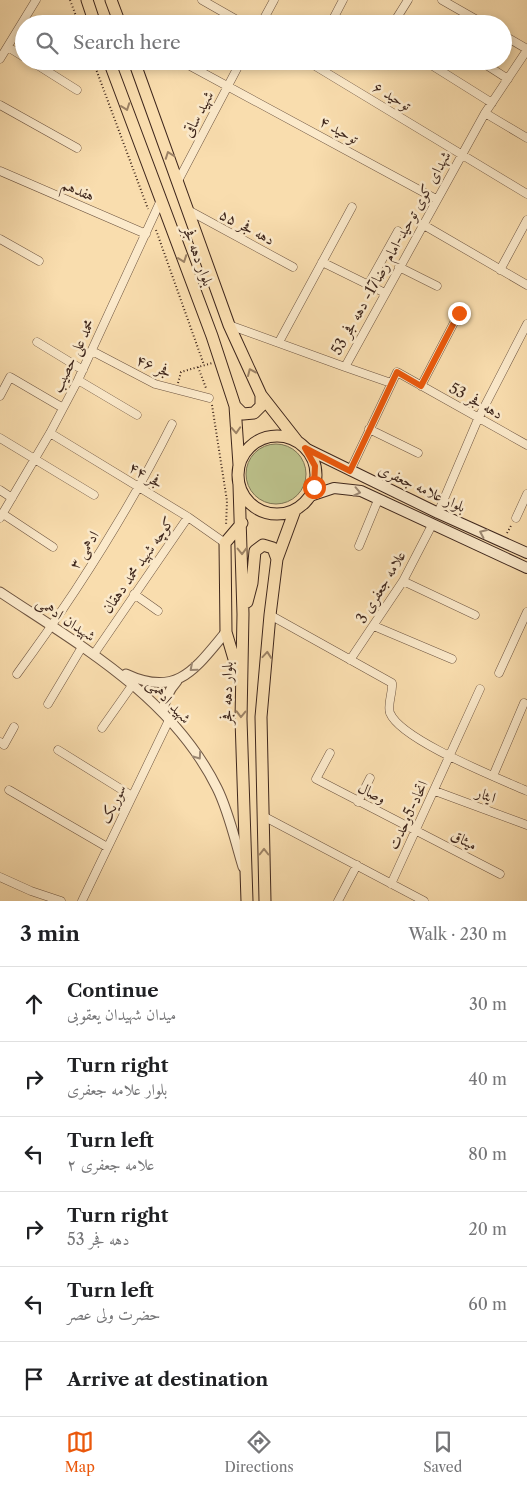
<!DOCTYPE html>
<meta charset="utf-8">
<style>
body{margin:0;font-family:"Libre Caslon Text",Amiri,serif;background:#f6f6f6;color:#202124}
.stop{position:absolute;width:15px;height:15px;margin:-11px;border:4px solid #ea580c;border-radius:50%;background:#fff}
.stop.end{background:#ea580c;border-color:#fff;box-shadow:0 1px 5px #0008}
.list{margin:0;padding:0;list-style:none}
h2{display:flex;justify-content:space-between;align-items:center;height:65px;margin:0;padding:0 20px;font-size:21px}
h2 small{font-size:16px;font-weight:400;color:#757577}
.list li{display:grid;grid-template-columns:32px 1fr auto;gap:15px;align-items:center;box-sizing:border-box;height:75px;padding:0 20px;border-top:1px solid #e0e0e0}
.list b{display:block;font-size:19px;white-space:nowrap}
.list p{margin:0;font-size:16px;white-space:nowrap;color:#757577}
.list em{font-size:16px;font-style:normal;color:#757577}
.icon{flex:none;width:28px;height:28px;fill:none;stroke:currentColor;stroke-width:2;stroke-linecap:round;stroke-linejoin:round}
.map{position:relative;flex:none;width:527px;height:901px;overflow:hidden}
.search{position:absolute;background:#fff;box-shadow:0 2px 8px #0003;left:15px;right:15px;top:15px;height:55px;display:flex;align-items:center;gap:12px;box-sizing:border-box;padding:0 18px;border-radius:28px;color:#757577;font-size:19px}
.sheet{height:515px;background:#fff}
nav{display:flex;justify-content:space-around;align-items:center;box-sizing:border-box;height:70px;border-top:1px solid #e0e0e0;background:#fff;font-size:14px;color:#757577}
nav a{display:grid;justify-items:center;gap:2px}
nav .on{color:#ea580c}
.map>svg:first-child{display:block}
.green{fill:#bcc18b;stroke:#7d7454}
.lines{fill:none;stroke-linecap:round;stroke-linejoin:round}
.minor-casing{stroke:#6d5440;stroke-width:9}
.tertiary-casing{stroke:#6d5440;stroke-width:11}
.secondary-casing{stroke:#3e261c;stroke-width:12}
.primary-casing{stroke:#3e261c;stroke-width:13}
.path{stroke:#3e261c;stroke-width:2;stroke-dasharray:1 2.5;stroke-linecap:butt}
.minor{stroke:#fbe9ca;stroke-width:8}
.tertiary{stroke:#fbe9ca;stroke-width:9}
.secondary{stroke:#fbe9ca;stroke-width:10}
.primary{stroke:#f9ddae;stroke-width:11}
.oneway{stroke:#9c8265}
.oneway2{stroke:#9c8873}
.route{stroke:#ea580c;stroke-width:6}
.labels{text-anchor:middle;stroke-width:5;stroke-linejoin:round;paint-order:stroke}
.street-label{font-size:15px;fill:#3e261c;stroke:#fbe9ca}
</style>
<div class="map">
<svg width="527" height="901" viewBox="0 0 527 901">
<rect width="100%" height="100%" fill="#f9ddae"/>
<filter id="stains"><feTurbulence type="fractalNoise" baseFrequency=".004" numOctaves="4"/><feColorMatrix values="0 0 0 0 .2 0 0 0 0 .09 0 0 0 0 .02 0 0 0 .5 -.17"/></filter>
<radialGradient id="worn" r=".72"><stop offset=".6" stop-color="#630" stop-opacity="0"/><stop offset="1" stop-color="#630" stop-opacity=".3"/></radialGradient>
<path class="green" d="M246 474a30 30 0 1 1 60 0a30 30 0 1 1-60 0Z"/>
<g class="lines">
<defs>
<path id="minor" d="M202,0L244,24
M442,0L484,24
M331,23L343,0
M261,24L274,0
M393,24L408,0
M503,35L527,49
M8,47L24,57
M0,59L36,0
M31,61L77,90
M181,61L436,199
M307,61L527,194
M425,61L492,103
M480,61L508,79
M0,105L77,148
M485,113L527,138
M0,171L146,234
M178,181L241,61
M188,210L293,267
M422,224L527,285
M0,239L39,261
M322,262L385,293
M399,267L437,286
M500,270L527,220
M368,285L398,231
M229,325L345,367L485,113L527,50
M37,342L83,370
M279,342L352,207
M92,351L155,384L209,398
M345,367L391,383
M78,380L137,415
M421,386L459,313
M0,396L10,377L63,408
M369,429L418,453
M50,433L188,517L225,543
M0,438L94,495
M350,471L397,372L527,445
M0,490L12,498
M438,513L478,419L527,324
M3,514L53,547
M0,518L50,433L78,380L161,200
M516,518L527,494
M359,546L378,500
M403,581L475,615
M134,594L158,611
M270,615L392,683C393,692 387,705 390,713C401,740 498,778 527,791
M374,626L452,659
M94,654L188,517
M350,660L403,581L432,525
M499,673L527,612
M17,674C75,595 128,512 172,424
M48,704L82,647
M102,728L133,684
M0,742L4,745L14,727
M58,750L132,796
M330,753L316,779L500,874
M493,776L524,703
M9,790L107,847
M435,791L527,825
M358,802L370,778
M263,816L424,901
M0,877L31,891L61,901
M391,884L480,689
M82,901L169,720
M338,901L357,865"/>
<path id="tertiary" d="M0,592C81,646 172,697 217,788C229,812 235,841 243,867
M126,674C177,698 195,669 226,632
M163,713C164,700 168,691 177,681"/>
<path id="secondary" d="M305,448L438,513L527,553
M310,496L334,488L361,491L527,568"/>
<path id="primary" d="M87,0L95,24
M111,0L120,24
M109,61L212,336L235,406L239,465
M134,61L229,325L261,395L297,441
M235,406L243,414L254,413L261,406V395
M238 475a39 39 0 1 1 78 0a39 39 0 1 1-78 0Z
M239,485L243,614L241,719L247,901
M247,602L252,583L255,551L263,545L273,548L277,559
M239,676L226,632L225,543L242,523
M265,901L261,717L270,615L277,559L295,510"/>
</defs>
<use href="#minor" class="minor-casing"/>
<use href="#tertiary" class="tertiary-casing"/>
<use href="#secondary" class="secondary-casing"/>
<use href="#primary" class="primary-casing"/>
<path class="path" d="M70,0L79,24
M93,61L148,209
M156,230L204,365
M198,367L206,388
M178,383L181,372L212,363
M212,405L227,501L226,526
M507,533L512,524"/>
<use href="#minor" class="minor"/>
<use href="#tertiary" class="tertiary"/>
<use href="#secondary" class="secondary"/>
<use href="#primary" class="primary"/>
</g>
<defs><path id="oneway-chevron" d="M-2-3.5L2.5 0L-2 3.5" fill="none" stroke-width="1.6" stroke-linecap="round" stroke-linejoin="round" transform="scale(1.25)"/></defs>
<g class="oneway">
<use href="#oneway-chevron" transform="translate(126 107) rotate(70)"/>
<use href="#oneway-chevron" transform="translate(169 155) rotate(-110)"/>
<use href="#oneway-chevron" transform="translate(183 259) rotate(70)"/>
<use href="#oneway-chevron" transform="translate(251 372) rotate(-114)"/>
<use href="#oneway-chevron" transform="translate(236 430) rotate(87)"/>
<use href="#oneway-chevron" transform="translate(242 551) rotate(89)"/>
<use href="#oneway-chevron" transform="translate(267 655) rotate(-85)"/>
<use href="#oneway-chevron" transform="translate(241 714) rotate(91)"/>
<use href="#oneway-chevron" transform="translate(264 852) rotate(-90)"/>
</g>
<g class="oneway2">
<use href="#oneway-chevron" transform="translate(357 492) rotate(12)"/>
<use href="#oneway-chevron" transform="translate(483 533) rotate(-156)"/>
<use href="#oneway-chevron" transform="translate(193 668) rotate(139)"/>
<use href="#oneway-chevron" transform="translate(198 756) rotate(55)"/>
</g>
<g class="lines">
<path class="route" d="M314,487L315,466L305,448L350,471L397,372L421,386L459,313"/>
</g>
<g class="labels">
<g class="street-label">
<text transform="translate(392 96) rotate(31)" y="5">توحید ۶</text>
<text transform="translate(198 114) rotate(-62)" y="5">شهید ساقی</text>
<text transform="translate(339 130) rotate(29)" y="5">توحید ۴</text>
<text transform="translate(78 190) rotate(23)" y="5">هفدهم</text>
<text transform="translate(247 227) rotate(28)" y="5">دهه فجر ۵۵</text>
<text transform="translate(391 253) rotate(-61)" y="5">شهدای کوی توحید-امام رضا17- دهه فجر 53</text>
<text transform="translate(198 256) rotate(70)" y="5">بلوار دهه فجر</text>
<text transform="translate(73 356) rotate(-64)" y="5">محمد علی حصیب</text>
<text transform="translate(154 366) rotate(23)" y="5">فجر ۴۶</text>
<text transform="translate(476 401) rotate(29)" y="5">دهه فجر 53</text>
<text transform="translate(146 475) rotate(31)" y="5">فجر ۴۴</text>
<text transform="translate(422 488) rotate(25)" y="5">بلوار علامه جعفری</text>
<text transform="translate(84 550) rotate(-58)" y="5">ادهمی ۳</text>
<text transform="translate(138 565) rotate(-55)" y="5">کوچه شهید محمد دهقان</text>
<text transform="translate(381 587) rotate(-59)" y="5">علامه جعفری 3</text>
<text transform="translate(66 619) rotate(34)" y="5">شهیدان ادهمی</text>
<text transform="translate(227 693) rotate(-89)" y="5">بلوار دهه فجر</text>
<text transform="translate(169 701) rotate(46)" y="5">شهید ادهمی</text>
<text transform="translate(372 793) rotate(27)" y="5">وصال</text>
<text transform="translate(486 795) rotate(20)" y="5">ایثار</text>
<text transform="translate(113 804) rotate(-64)" y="5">سوریک</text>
<text transform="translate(408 815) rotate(-65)" y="5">اتحاد-5وحدت</text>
<text transform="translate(464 840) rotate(27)" y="5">میثاق</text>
</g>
</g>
<rect width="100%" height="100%" filter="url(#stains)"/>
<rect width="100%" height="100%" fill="url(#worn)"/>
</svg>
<div class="stop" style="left:314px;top:487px"></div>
<div class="stop end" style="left:459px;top:313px"></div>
<div class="search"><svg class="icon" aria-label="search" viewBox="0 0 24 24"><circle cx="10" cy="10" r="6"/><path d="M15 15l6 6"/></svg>Search here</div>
</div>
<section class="sheet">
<h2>3 min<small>Walk · 230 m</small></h2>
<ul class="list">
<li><svg class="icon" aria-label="ahead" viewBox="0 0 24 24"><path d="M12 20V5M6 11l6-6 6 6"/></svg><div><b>Continue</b><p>میدان شهیدان یعقوبی</p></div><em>30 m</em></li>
<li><svg class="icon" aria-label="right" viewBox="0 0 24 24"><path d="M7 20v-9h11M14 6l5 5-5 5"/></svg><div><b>Turn right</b><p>بلوار علامه جعفری</p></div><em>40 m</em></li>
<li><svg class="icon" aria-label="left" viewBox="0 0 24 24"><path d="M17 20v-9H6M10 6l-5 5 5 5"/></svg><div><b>Turn left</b><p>علامه جعفری ۲</p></div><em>80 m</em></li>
<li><svg class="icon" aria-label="right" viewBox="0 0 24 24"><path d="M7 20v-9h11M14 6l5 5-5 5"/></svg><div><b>Turn right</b><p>دهه فجر 53</p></div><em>20 m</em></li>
<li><svg class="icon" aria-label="left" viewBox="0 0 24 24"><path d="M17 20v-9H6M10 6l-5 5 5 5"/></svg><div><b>Turn left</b><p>حضرت ولی عصر</p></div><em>60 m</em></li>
<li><svg class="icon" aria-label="arrive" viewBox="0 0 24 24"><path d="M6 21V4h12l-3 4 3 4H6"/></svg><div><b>Arrive at destination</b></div></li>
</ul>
</section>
<nav>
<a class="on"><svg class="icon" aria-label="map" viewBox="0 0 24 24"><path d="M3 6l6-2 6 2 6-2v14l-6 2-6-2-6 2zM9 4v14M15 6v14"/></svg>Map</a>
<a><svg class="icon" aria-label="directions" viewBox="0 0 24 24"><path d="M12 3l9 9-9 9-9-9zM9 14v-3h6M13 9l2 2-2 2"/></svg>Directions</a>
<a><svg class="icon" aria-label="saved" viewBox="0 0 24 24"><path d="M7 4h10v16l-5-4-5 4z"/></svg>Saved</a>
</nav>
